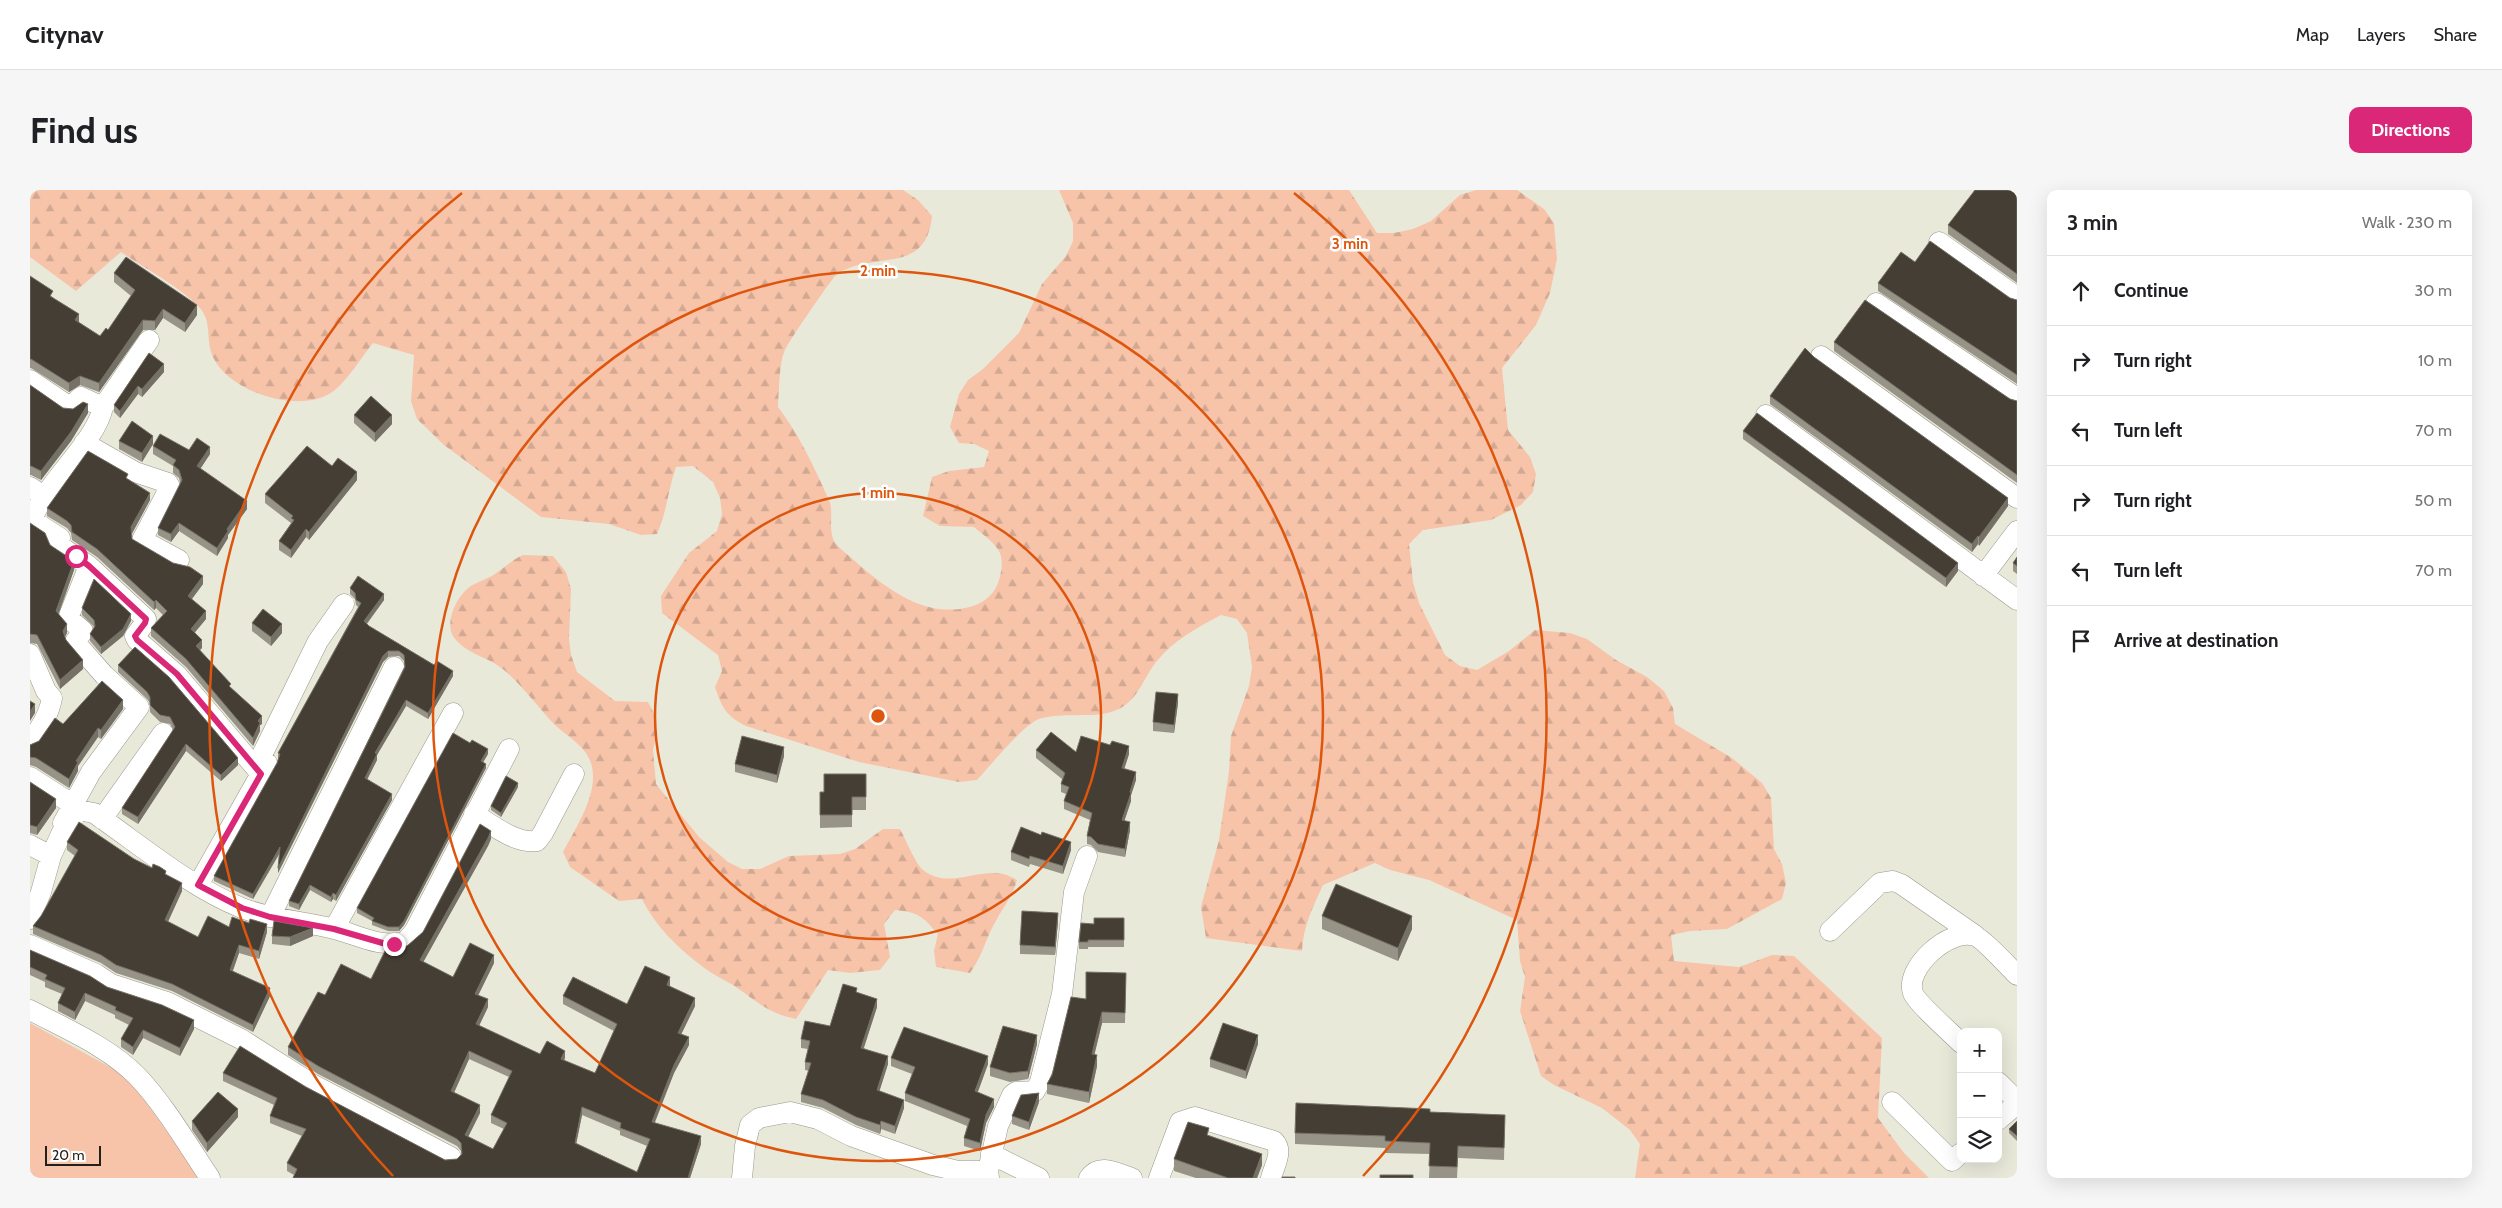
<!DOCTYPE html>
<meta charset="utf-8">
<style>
body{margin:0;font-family:Cabin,sans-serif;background:#f6f6f6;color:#202124}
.controls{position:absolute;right:15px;bottom:15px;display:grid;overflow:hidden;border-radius:10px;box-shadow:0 5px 20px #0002}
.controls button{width:45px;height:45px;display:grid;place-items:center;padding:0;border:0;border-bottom:1px solid #e0e0e0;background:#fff;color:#202124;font:25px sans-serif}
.scale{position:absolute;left:15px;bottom:12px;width:56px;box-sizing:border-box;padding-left:5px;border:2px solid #21211b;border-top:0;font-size:14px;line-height:18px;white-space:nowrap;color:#21211b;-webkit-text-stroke:4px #fff;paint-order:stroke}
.stop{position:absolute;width:15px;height:15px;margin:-11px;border:4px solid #db2777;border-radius:50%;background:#fff}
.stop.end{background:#db2777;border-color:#fff;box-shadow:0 1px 5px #0008}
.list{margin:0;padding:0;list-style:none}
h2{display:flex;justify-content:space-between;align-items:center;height:65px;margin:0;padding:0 20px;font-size:21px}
h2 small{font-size:16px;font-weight:400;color:#757577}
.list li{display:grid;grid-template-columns:32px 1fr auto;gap:15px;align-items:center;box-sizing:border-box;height:70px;padding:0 20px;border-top:1px solid #e0e0e0}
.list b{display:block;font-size:19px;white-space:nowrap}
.list em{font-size:16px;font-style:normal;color:#757577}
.icon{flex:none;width:28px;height:28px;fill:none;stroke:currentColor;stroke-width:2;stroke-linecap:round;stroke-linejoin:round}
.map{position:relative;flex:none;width:1987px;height:988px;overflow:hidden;border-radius:10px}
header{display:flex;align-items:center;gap:30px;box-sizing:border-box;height:70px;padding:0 25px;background:#fff;border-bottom:1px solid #e0e0e0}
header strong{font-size:24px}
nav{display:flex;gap:28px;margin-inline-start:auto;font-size:18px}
.intro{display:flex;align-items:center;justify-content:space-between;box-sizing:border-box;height:120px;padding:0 30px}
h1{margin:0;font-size:35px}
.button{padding:12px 22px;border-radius:10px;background:#db2777;color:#fff;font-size:18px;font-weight:700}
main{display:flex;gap:30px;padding:0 30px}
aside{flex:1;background:#fff;border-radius:10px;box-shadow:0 5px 20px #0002}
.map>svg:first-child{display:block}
.grass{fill:#f7c4aa}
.forest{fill:url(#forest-firs)}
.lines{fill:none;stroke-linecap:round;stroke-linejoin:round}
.minor-casing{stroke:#99988b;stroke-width:21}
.minor{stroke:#fff;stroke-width:20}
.wall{fill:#979487;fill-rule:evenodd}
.shaded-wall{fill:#767166}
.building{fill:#453e34;stroke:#767166;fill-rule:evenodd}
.route{stroke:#db2777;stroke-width:6}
.ring{fill:none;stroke:#de560d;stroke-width:2.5}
.centre{fill:#de560d;stroke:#fff;stroke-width:2.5}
.ring-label{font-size:15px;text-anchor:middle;font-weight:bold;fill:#de560d;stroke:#fff;stroke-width:5;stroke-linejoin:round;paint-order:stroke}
</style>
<header>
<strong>Citynav</strong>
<nav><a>Map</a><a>Layers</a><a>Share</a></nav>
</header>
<div class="intro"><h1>Find us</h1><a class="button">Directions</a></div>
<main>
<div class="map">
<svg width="1987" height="988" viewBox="0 0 1987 988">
<defs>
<pattern id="forest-firs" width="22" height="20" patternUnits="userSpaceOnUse" patternTransform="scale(1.25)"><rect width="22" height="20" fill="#f7c4aa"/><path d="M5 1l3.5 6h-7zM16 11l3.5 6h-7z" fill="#d3a892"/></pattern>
</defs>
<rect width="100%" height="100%" fill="#e9e9da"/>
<path class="grass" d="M0,833L98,887L170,988H0Z"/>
<path class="forest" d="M0,0H873L888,10L902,26C896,86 845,60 807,84C802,88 759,151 755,160C749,172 749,203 748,217C769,244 785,279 799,310C804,322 798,339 804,351C808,358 820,366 826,372C846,390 876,413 903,418C930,423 964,417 970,386C972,379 973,368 969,361C964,352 952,344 944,337L910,336L893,326L902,287L919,281L954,277L959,261L944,254L929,253L920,237L929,204L938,190L953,179L989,143L1012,94L1036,66L1043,51V33L1029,0H1319L1347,43H1364L1383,39L1401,31L1430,5L1446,0H1487L1514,19L1524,33L1527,69L1520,103L1506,135L1472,178L1478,240L1500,267L1506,284L1503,302L1491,315L1461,330L1393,340L1379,354L1383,392L1389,413L1415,465L1430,476L1447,480L1479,461L1505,440L1540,443L1557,449L1586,470L1617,487L1634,501L1643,518L1645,534L1702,568L1732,593L1741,608L1744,659L1752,674L1756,693L1752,709L1697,739L1660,741L1641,745L1644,771L1709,777L1742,765L1764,766L1852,848L1848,928L1874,963L1899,988H1605L1610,954L1600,940L1572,918L1524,895L1511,886L1490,821L1495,787L1490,771L1487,730L1399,690L1360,680L1345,673L1293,695C1283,717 1273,736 1272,761L1176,748L1171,717L1189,650L1199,581L1201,546L1219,496L1222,477L1217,443L1207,429L1191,425C1167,438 1145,449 1127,471C1115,485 1110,505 1094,516C1071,532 1036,520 1009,529C993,535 960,576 947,590L929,592L829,572L716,536C696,526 692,518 685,497L692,481L688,465L632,423L631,406L659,363L687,341L692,324L690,308L683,292L663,276L646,277C638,299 637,322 627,344L611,345L579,334L511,327L414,255L387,229L381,211L384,165L343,153C331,168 319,188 305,200C273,226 199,203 183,167C175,150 183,132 169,117C147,95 116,79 91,62L46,101L0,67Z
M493,365L523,366L536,382L541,399L539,449L541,465L547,482L585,511L618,512L626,527L627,543L623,560L626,594L669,647L698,672L712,679H730L759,666L810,664L825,659L853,639H870C876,650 885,673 893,680C918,700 946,678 973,684C978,685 983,688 987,690C982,708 971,720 963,736C955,752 951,768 940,783L906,777L904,761L908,744C893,727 889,722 865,720L854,734L860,767L850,780L820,783L798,780L766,829C735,822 727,811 703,795C693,789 682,784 673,777C649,759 625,736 612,709L589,711L540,677L533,662C546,637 568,605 562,577C558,557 539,548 525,535C509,519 485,486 467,475C453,466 437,463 425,449C414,436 424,412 435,401C442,393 456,390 465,384C475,377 482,370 493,365Z"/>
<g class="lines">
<defs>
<path id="minor" d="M1909,52L1987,107
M1846,113L1987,208
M119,150L73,217C66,252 15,293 2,330L30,348L27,354L59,376L116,429L115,433L105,446L107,450L147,485L231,584
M1791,166L1987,308
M0,190L40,217L51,207L73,217
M1736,225L1987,410
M54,253L105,282L138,293L140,297L112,350L149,370
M0,297L15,307
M1953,386L1987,341
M0,464L16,501L22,508C19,525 11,538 0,552
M226,577L288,451L314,414
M0,587L42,614
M444,624C463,635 485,654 507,651L513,643L544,584
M72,629L133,543
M33,633L61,582L109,517L74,485L45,452L53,441L38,428L59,376
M0,655L21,666
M168,695L237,573
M240,727L364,477
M0,729L11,702L21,666L32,642L47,623L53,621L64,623C109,654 161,698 212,718C242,730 274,731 305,739C328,745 350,758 375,752L384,742L479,559
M304,739L423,523
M1800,741L1850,693L1863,691L1871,694L1946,746
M0,755L66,784L81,794L137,812L211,849L282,894L421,967
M0,820C36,839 79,857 108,887C136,917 157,954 180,988
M1931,853C1922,844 1886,812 1883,803C1874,778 1920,737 1945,746C1952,748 1979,777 1987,785
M1968,892L1987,911
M1862,912L1922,971L1931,963
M1968,930L1987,914
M961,964L1009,988
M958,981L968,936L982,905L986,902L1005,901L1010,892L1032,804L1044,702L1057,666
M712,988L715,956L720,935L729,928L760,922L788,929L821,946L903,975L928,981H958L959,988
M1059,988C1070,972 1088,984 1102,988
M1129,988L1150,932L1165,927L1244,951C1254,961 1244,976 1241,988"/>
</defs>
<use href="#minor" class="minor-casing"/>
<use href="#minor" class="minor"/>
</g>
<path class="wall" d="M1987,0V93L1918,44V35Z
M1885,72L1980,108L1987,110V194L1848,101V93Z
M84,83L167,125L155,142L133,128L125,140H113L69,202L50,195L39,202L1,178H0V86L49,132L70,146L78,140L101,106L84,92Z
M1804,152L1987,211V293L1804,161Z
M119,163L134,182L112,207L108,204L90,228L84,222V215Z
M1784,167L1978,316L1949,356L1948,354L1942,362L1740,214V206Z
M0,195L33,218L58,223L41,251L11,290L1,285H0Z
M324,225L362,234L345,252L324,233Z
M1713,241L1928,381L1916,397L1713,249Z
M89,251L123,254L112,272L89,259Z
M123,256L159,260L180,264L170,279L217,319L198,345V348L187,366L149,341L141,352L128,345V338L150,293L149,288L143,283V276L123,264Z
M302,276L327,290L279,350L276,347L261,368L249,360V351L261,333L235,313V304Z
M98,289L120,310L102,344V349L173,394L162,409L176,429L165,442L172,458L169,460L201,499L232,534L230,535V541L223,556L156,477L121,446V438L133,425L126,418L124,420L67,367L42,350L41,343L37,338L17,326V318Z
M0,333L44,380L29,424L37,443L35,447L36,450L53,479L30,499L7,454L0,453Z
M1987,367V384L1983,381V373Z
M320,398L354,410L337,434L339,436L423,486L398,529L376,516L347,565V570L337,589L362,610L306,711L303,709L301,712L280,700L269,720L259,716V711L374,477V471L369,466L358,467L353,472L248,683L250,663L223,709L184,691V686L247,573L249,568H248V563L328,417L326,415L325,409L320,404Z
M52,418L101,431L93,446L71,464L60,451V444L64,437L52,425Z
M222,433L252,443L241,456L222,441Z
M88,475L208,575L191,591L156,561L108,634L92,624V618L143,540L140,534L130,532L120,522V513L117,509L88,482Z
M1148,513L1144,543L1123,541V532Z
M93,519L71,549L68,547L48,576V581L39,598L6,577L0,575V555L9,551L33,534Z
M1006,560L1099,564L1094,579L1106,590L1101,605V611L1094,631L1100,640L1095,667L1068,662L1061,655L1057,654V646L1060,630L1034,619V611L1036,604L1031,602V594L1032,589L1006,568Z
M458,564L453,572L456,578L374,735L369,741H358L342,735V731L327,723V718Z
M754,566L747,593L705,582V574Z
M836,584V620H822V637L790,638V602H794Z
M0,592L26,618L7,645L0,643Z
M488,597L471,627L461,620V616Z
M461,649L458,656L393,772L423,787L464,773L448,805L458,817L449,836L510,864L535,868L534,871L565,883L584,841L533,814V806L597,814L640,795V796L665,816L651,844L659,855L644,883L624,932L671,954L660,988H263L264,985L257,981V973L272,946L240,933V926L244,915L193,891V883L276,897L415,970L427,969L431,964V961L427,956L288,884L258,865V857L295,805L341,789L393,742ZM439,869L479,887L461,925V933L474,939L463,959L438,947L450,923L424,903ZM552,925L590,941V945L617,956L607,982L546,953Z
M37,652L104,669L136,685L152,701L138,732L168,747L199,737L237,742L229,769L209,763L203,781L240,806L223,842L142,801L86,783L71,773L3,744V736L11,726L45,666L37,660Z
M1041,660L1033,684L1000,674L999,677L981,670V662Z
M1292,726L1382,739L1368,771L1292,739Z
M1094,728V757H1058V759H1049V752L1064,734Z
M1028,731L1025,765L990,764V755Z
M242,746H283L260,756L242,754Z
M0,760L164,839L150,866L113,848L103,865L91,857V849L99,835L85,828V825L55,811L45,830L28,821V813L32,804L15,797V792L0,785Z
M1096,783L1095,833H1072L1064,865L1067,876L1059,913L1017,904V894L1056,809Z
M827,802L847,817L834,858L858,874L849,901L874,918L865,944L851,939L850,944L826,935L793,918L771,912V904L779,881L775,880V872L778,859L771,858V849L800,836Z
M1007,854L998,889L980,892L960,886V877Z
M1228,854L1216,889L1180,877V869Z
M861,868L958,874L948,902L964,917L956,933L950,961L934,956V948L937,936L875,911V903L882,884L861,876Z
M1009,912L999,940L982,934V926Z
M1400,922L1475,925L1474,970L1428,968L1427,988H1399L1400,964L1355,963V958L1265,954V943Z
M208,927L177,962L162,940V931Z
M1987,931V951L1979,943V939Z
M1144,969L1232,975L1227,988H1166L1144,981Z"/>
<path class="shaded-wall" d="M167,115V125L155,142V133Z
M133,119V128L125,140V131Z
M49,124V134L45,130Z
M113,130V140L69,202V193Z
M134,174V182L112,207V199Z
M50,186V195L39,202V193Z
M108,196V204L90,228V221Z
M58,214V223L41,251L11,290V281Z
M362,225V234L345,252V243Z
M123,246V254L112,272V263Z
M180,257V264L167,284V276Z
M327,282V290L279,350V342Z
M120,303V310L101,345V337Z
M1978,308V316L1949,356V347Z
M217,311V319L198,345V348L187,366V358L197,339Z
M149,333V341L141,352V344Z
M276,339V347L261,368V360Z
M1948,346V354L1942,362V354Z
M44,371V380L26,430V421Z
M1928,373V381L1916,397V388Z
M173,386V394L158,414V406Z
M354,404V410L334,437V431Z
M126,410V418L124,420V412Z
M176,421V429L161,447V439Z
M101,424V431L93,446L71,464V457Z
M37,434V443L33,450V441Z
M252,434V443L241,456V447Z
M172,450V458L166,464V456Z
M358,461V467L353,472L248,683V678L353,466Z
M53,470V479L30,499V490Z
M423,481V486L398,529V523Z
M1148,504V513L1144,543V535Z
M93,510V519L71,549V540Z
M376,510V516L347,565V570L335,594V588L345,563Z
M5,514V523L0,531V522Z
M232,526V534L230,535V541L223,556V548L228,531Z
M68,538V547L48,576V581L39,598V589L46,571Z
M156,554V561L108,634V627Z
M1099,556V564L1092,586V578Z
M754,557V566L747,593V585Z
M458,559V564L451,576V571Z
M208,568V575L191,591V585Z
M456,574V578L374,735L369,741V737Z
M1106,582V590L1101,605V611L1092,638V630Z
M488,593V597L471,627V623Z
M362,604V610L306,711V705Z
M26,609V618L7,645V637Z
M1100,632V640L1095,667V659Z
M461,641V649L458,656L390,778V770Z
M1041,652V660L1033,684V676Z
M250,657V662L223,709V704Z
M152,693V701L135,738V730Z
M280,695V700L269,720V714Z
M303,703V709L301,712V707Z
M1028,723V731L1025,765V757Z
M1382,726V739L1368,771V758Z
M237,734V742L229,769V761Z
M283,738V746L260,756V747Z
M209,755V763L200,788V780Z
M464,765V773L445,812V804Z
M640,787V795L637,803V795Z
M240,798V806L223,842V835Z
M55,803V811L45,830V822Z
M665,808V816L648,851V843Z
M458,809V817L446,842V834Z
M847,809V817L831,866V858Z
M1072,822V833L1062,875V864Z
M164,830V839L150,866V858Z
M113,840V848L103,865V857Z
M1007,845V854L998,889V881Z
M1228,845V854L1216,889V881Z
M659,847V855L644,883L622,940V932L644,875Z
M439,861V869L421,909V901Z
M535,861V868L531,877V869Z
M1067,865V876L1059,913V902Z
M858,866V874L847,909V900Z
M958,866V874L945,909V901Z
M1009,903V912L999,940V932Z
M964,909V917L956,933L950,961V953L956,925Z
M874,910V918L865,944V936Z
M450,915V923L435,953V945Z
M552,917V925L545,960V953Z
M208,919V927L177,962V953Z
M851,931V939L850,944V935Z
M671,946V954L660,988H658Z
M1232,964V975L1227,988H1223Z"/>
<path class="building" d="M1945,0H1987V84L1918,35Z
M1900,51L1980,108L1987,110V185L1848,93L1871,62L1885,72Z
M96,67L167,115L155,133L133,119L125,131L113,130L69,193L50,186L39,193L1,169H0V86L23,101L20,106L49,124L45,130L70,146L76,138L78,140L105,100L84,83Z
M1835,110L1980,209L1987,211V285L1804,152Z
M1775,158L1784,167L1978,308L1949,347L1948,346L1942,354L1740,206Z
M119,163L134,174L112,199L108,196L90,221L84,215Z
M0,195L33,218L43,219L53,212L58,214L41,242L11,281L1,276H0Z
M341,206L362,225L345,243L324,225Z
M1727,223L1928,373L1916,388L1713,241Z
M102,231L123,246L112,263L89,251Z
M130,244L159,260L167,248L180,257L167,276L217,311L197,339L198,341L187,358L149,333L141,344L128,338L152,290L149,280L143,275L146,270L123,256Z
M277,256L302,276L308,268L327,282L279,342L276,339L261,360L249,351L264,330L261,328L263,326L235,304Z
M58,261L98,284L96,288L120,303L101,337L102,349L143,373L160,377L173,386L158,406L176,421L161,439L172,450L166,456L201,494L199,496L232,526L228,531L230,533L223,548L156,469L121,438L137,421L126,410L124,412L67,359L42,342L41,335L37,331L17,318Z
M0,333L15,343L20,355L44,371L26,421L37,434L33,441L36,450L53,470L30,490L7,445L0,444Z
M1987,367V376L1983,373Z
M328,386L354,404L334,431L339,436L404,475L407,471L423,481L398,523L376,510L345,563L347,564L335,588L362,604L306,705L303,703L301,707L280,695L269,714L259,711L375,477L374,465L369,461H358L353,466L248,678L250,657L223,704L184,686L247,573L250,564L248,563L331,413L326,410L325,403L320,398Z
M64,389L101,424L93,439L71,457L60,444L65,436L64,430L52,418Z
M233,419L252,434L241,447L222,433Z
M105,457L139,487L208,568L191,585L156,554L108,627L92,618L145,537L140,527L130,525L120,515V507L117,502L88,475Z
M72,491L93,510L71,540L68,538L46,571L48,572L39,589L6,568L0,567V555L9,551L25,528L33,534Z
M1126,502L1148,504L1144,535L1123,532Z
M0,511L5,514L0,522Z
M1021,542L1046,562L1051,546L1080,555L1082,551L1099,556L1092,578L1106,582L1100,602L1101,603L1092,630L1100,632L1095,659L1068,654L1061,647L1057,646L1062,623L1034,611L1039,597L1031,594L1035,583L1006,560Z
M423,543L440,553L442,550L458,559L451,571L456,574L374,731L369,737H358L342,731L344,728L327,718Z
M712,546L754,557L747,585L705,574Z
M794,584H836V607H822V625H790V602H794Z
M476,586L488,593L471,623L461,616Z
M0,592L26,609L7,637L0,635Z
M49,632L104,669L122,678L123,674L130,677L136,681L135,684L152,693L135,730L168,747L178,726L199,737L202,727L219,733L220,729L237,734L229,761L209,755L200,780L240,798L223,835L142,794L86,775L71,765L3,736L11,726L48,660L37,652Z
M450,634L461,641L458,648L390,770L423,787L440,753L464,765L445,804L458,809L446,834L510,864L517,851L535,861L531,869L565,883L587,834L533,806L543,787L597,814L615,776L640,787L637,795L665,808L648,843L659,847L644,875L622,932L671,946L658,988H263L267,979L257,973L276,939L240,926L247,908L193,883L210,856L276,897L415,970L427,969L432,964L431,953L427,949L288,876L258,857L288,802L295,805L311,774L341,789L357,757L377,756L393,742ZM439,861L482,881L461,925L477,933L463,959L435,945L450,915L421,901ZM552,917L591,933L590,938L620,949L607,982L545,953Z
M991,637L1011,645L1012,642L1041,652L1033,676L1000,666L999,669L981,662Z
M1306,694L1382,726L1368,758L1292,726Z
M992,721L1028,723L1025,757L990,755Z
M1064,728H1094V750H1058V752H1049L1051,733L1064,734Z
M244,731L283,738L260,747L242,746Z
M0,760L60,786L77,797L132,815L164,830L150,858L113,840L103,857L91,849L103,828L85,820L86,817L55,803L45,822L28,813L35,798L15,789L17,785L0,777Z
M1056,782L1096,783L1095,823L1072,822L1062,864L1067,865L1059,902L1017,894L1022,885L1041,807L1056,809Z
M813,794L827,798L826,802L847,809L831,858L858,866L847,900L874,910L865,936L851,931L850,935L826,927L793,910L771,904L781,873L775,872L780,851L771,849L775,831L800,836Z
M1193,833L1228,845L1216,881L1180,869Z
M973,836L1007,845L998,881L980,883L960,877Z
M874,837L958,866L945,901L964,909L956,925L950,953L934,948L940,929L875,903L885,877L861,868Z
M188,902L208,919L177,953L162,931Z
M1009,903L999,932L982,926L991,905Z
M1266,913L1400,919V922L1475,925L1474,958L1428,956L1427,977L1399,976L1400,953L1355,951V946L1265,943Z
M1987,931V946L1979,939Z
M1158,932L1179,938L1177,945L1232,964L1223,988H1198L1144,969Z
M1350,985H1383V988H1350Z
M1252,987H1265V988H1252Z"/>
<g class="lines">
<path class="route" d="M46,366L59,376L116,429L115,433L105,446L107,450L147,484L231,584L168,695L212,718L240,727L304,739L356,754H364"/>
</g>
<g class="ring">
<circle cx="848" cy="526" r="223"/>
<circle cx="848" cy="526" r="445"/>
<path d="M363 986A668 668 0 0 1 432 3M1264 3A668 668 0 0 1 1333 986"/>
</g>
<circle cx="848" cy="526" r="8" class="centre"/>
<g class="ring-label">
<text x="1320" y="59">3 min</text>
<text x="848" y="86">2 min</text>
<text x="848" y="308">1 min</text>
</g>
</svg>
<div class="controls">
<button>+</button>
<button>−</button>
<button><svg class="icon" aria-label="layers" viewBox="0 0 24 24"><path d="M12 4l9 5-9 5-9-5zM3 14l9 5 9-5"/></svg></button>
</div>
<div class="scale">20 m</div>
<div class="stop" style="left:46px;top:366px"></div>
<div class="stop end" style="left:364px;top:754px"></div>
</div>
<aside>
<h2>3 min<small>Walk · 230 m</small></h2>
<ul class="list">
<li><svg class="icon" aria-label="ahead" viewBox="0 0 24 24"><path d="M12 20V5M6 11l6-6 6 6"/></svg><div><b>Continue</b></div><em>30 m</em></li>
<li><svg class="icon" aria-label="right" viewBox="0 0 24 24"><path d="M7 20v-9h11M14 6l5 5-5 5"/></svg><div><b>Turn right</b></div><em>10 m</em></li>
<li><svg class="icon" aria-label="left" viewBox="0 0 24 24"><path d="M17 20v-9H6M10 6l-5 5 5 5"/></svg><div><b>Turn left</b></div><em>70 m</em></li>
<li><svg class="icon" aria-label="right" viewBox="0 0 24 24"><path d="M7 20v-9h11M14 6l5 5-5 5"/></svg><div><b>Turn right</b></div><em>50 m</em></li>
<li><svg class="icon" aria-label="left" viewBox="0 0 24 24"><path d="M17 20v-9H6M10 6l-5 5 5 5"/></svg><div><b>Turn left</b></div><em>70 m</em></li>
<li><svg class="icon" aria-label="arrive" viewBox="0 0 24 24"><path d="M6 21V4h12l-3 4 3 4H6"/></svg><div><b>Arrive at destination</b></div></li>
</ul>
</aside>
</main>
